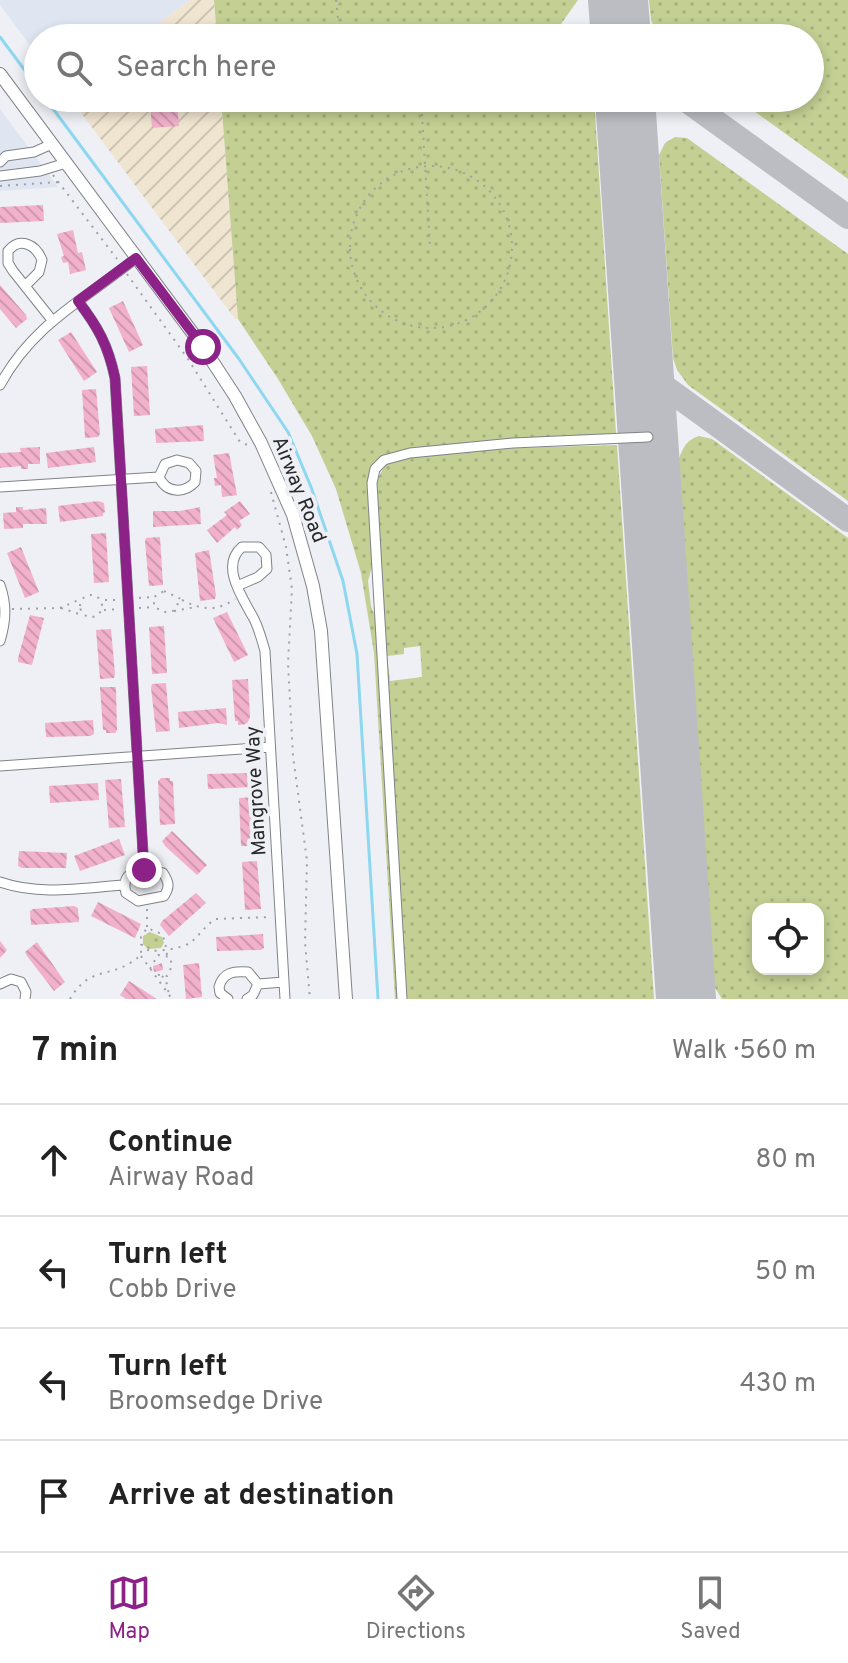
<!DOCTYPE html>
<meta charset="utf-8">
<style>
body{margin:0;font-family:Overpass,sans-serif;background:#f2f2f2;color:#222}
.controls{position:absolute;right:24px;bottom:24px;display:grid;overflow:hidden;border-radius:16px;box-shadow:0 4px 12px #0003}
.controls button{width:72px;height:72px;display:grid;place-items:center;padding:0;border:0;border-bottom:2px solid #e0e0e0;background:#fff;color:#222;font:40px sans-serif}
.stop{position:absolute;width:24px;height:24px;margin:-18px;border:6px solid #8c2287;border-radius:50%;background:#fff}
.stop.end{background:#8c2287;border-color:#fff;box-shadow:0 2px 8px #0008}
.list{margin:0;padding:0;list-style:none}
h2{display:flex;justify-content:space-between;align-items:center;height:104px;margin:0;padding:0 32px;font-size:34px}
h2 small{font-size:26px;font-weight:400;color:#767676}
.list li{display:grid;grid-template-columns:52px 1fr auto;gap:24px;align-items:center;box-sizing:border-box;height:112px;padding:0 32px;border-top:2px solid #e0e0e0}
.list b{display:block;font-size:30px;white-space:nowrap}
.list p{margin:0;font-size:26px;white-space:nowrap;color:#767676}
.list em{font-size:26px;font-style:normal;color:#767676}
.icon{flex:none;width:44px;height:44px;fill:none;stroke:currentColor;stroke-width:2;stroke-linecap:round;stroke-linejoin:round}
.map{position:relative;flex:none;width:848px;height:999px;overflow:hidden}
.search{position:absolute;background:#fff;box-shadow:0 4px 12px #0003;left:24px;right:24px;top:24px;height:88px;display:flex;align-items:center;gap:20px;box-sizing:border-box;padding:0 28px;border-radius:44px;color:#767676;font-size:30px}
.sheet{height:552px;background:#fff}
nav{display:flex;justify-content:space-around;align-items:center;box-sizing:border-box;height:112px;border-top:2px solid #e0e0e0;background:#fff;font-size:22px;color:#767676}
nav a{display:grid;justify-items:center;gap:4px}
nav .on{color:#8c2287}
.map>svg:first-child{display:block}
.built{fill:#dfe6f2}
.industrial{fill:url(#industrial-furrows)}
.green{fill:url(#green-dots);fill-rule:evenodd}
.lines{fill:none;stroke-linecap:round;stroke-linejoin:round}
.stream{stroke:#8dd7f0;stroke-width:3}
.taxiway{stroke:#bcbdc2;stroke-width:24}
.runway{stroke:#bcbdc2;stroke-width:60}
.building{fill:url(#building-back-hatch)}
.minor-casing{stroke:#7f8287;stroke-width:11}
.major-casing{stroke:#7f8287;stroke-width:14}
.path{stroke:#9fa1a5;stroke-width:2;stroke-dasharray:2 6;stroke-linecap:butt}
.minor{stroke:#fff;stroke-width:9}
.major{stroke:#fff;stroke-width:12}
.route{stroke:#8c2287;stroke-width:10}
.labels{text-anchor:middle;stroke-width:8;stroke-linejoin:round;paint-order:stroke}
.street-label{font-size:20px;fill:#27282a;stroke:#eef0f5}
</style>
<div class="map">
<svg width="848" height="999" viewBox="0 0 848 999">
<defs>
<pattern id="industrial-furrows" width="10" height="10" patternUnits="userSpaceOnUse" patternTransform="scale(2)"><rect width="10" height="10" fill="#f0e5d0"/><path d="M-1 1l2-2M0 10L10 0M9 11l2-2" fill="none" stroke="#cec4b3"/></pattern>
<pattern id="green-dots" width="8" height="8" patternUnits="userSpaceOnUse" patternTransform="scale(2)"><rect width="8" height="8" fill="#c3cf93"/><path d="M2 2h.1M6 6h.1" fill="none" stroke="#a8b27f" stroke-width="1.8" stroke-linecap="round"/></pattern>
<pattern id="building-back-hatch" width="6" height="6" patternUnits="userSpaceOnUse" patternTransform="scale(2)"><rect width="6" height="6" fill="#f1b1ca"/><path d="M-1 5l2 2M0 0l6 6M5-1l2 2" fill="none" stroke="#cf98ae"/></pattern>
</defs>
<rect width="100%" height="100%" fill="#eef0f5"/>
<path class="built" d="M0,0H190L140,38H38V56L0,5Z
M0,109L58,187L0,191Z"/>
<path class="industrial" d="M190,0H214L217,38H140Z
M70,98H221L238,319H235Z"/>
<path class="green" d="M214,0H578L551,38H217Z
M649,0H848V179L736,98H810V38H658L651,20Z
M221,98H594L616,433L605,437L408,449C389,454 379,457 369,474L373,563L368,581L371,606L377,622L399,999H395L374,653L361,573L336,489L312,436L278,379L238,319Z
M675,137L687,138L848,254V501L688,385L677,370L673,358L659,155L665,143Z
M699,436L712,439L848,538V999H722L714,986L679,458C684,446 687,440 699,436ZM758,909H818V969H758Z
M617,445L654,999H405L375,483L386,464L407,458L514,448ZM420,646L422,677L390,681L387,656L404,654V648Z
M150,932L162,937L164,943L161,948L148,949L143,944V936Z"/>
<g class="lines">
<path class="stream" d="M0,37L38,88
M45,98L239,359L288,432L311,487L343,581L357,654L378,999"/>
<path class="taxiway" d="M683,98L848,217
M643,371L848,520"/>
<path class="runway" d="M618,0L621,38
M625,98L686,999"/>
</g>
<path class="building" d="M177,103L179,126L152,128L150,105Z
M43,205L44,221L0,223V207Z
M73,230L78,253L82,252L86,270L70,274L68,262L63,263L61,257L64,256L57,234Z
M0,285L26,315L27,319L16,328L0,309Z
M123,301L143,345L129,352L109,308Z
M71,332L97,372L84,381L58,340Z
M147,366L150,415L134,416L131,367Z
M96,389L100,434L98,437L85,438L82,390Z
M203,425L204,441L156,443L155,429Z
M40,447V464H28V469H21V466L0,468V453L21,452L20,448Z
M94,447L96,462L48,468L46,453Z
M229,453L237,495L222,497L221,485L215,486L214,478H217L213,455Z
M98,501L104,503L105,512L103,513V516L60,522L58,506Z
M240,501L250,514L239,521L242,525L237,530L235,527L217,543L207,530L227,515L224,512Z
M16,507H23V510L46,508L47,524H23V528L4,529L3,513L16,512Z
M200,507L201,524L153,527V511H180Z
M106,533L109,582L94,583L91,534Z
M160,537L163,585L149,586L145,542L146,538Z
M21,547L39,592L25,598L7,553Z
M209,550L216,595L215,599L200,601L195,553Z
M227,612L248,655L234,662L213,618Z
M30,615L44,618L32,665L18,662V658Z
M164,626L167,673L152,674L149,627Z
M111,629L115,674L114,678L100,679L96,630Z
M248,679L250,717L247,724L238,725V721H235L232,680Z
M166,683L170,731L156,732L151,688L152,684Z
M100,687H116L117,730L115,733H106V730H103Z
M226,708L227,725L218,723L179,728L178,712Z
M93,720L94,734L90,736L46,737L45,723Z
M250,773V776H253L254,784L250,785L251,787L208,789L207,774Z
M161,778H170V781H173L175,824L160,825L158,781Z
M121,779L125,827L109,828L105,780Z
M98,783L99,800L50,803L49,786Z
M255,797L258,846H241L239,798Z
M172,831L207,865L197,875L165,846L162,841Z
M119,839L125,855L80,871L74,856Z
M19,851L67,853L66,868H22L18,866Z
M257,861L261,909L245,910L242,862Z
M196,893L206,903L169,936L160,925L162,921Z
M98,902L141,924L135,938L91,916Z
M74,906L78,908L79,922L31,925L30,911L33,909Z
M263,934L264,948L261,950L217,951L216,937Z
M0,941L7,950L0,958Z
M37,942L65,982L54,991L27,956L25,952Z
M162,963L163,970L154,972L153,966Z
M199,963L202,997L186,999L183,965Z
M129,981L157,999H126L120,995Z"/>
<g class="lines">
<defs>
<path id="minor" d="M0,162L6,156L34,152L52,144
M0,176L40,171L66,163
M25,286L39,272L42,260C36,245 20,236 8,251V263L13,271L52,320
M78,301C98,327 108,345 115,378L144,870
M0,385C33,324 84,300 136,258
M177,460L189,463L196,471L195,482C184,494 166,493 159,477L165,464Z
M0,487L159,477
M0,585C7,605 6,621 0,641
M237,586L258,577L267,569L266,555L259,547H242C219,566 244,600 254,619C259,629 262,640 265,651L285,999
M0,766L270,747
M144,870L163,873C169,882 170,887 164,896L138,901L126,893C122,878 129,871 144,870Z
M0,882C40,896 82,888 124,885
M0,984L11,979L21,982L26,992L25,999
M258,984L284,982
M228,999L220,993L219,987C223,972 234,971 248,972L258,984
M247,999L253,995L258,984
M402,999L372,483L375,469L384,460L410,453L513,443L648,437"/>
<path id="major" d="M0,74L203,347L235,396L261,443L293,515L313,586L321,631L346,999"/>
</defs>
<use href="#minor" class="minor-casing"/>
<use href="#major" class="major-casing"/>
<path class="path" d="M336,0L340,37
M421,98L430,246
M350 247a81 81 0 1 1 162 0a81 81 0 1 1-162 0Z
M53,175L117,259
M0,186L59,182
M127,274L188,359L240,442L250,446
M271,492L286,547L292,589L288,663L293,756L307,861L305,942L310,999
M164,591L181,599L173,611L165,612L154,607V597Z
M80 606a11 11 0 1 1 22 0a11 11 0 1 1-22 0Z
M139,598L152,597
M105,600H118
M182,600C202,610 216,612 235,599
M61,608L82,615
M139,608L153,607
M12,609L60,608L81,599
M104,610L120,609
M174,611L196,607
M147,909V927
M167,955C166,947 165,941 162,934L147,928L141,937V944L149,951C161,951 179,949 190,943C199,936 205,926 215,919L271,917
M141,956L172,999
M150,969L158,955L170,957L172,966L167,976L153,974
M162,976L166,980L169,995
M70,999C91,963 112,981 141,955V944"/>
<use href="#minor" class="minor"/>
<use href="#major" class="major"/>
</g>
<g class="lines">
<path class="route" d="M144,870L115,378C108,345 98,327 78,301L136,258L203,347"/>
</g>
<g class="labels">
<g class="street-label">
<text transform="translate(300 489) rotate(68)" y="7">Airway Road</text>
<text transform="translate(255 791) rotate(-93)" y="7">Mangrove Way</text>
</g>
</g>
</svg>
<div class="controls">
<button><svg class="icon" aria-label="locate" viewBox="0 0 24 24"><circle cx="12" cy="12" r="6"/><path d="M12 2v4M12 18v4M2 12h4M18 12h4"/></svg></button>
</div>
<div class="stop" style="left:203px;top:347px"></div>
<div class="stop end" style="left:144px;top:870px"></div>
<div class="search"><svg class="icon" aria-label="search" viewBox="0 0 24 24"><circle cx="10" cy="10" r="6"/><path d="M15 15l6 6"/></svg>Search here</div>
</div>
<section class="sheet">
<h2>7 min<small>Walk · 560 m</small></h2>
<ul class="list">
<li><svg class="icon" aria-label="ahead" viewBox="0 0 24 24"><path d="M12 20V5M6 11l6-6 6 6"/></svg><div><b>Continue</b><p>Airway Road</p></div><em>80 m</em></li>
<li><svg class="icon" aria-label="left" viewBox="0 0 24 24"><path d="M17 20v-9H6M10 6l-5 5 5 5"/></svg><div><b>Turn left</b><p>Cobb Drive</p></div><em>50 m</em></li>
<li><svg class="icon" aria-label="left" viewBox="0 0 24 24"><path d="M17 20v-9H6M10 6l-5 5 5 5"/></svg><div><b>Turn left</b><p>Broomsedge Drive</p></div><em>430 m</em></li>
<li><svg class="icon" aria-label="arrive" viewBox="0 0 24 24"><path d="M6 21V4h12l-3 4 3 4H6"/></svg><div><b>Arrive at destination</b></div></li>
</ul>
</section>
<nav>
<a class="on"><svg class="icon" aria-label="map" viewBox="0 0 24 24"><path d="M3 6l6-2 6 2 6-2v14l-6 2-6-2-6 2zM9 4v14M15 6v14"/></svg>Map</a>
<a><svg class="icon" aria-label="directions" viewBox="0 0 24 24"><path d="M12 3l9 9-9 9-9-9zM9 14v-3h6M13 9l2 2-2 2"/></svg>Directions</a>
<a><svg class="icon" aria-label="saved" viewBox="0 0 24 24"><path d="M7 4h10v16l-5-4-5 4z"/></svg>Saved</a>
</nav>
